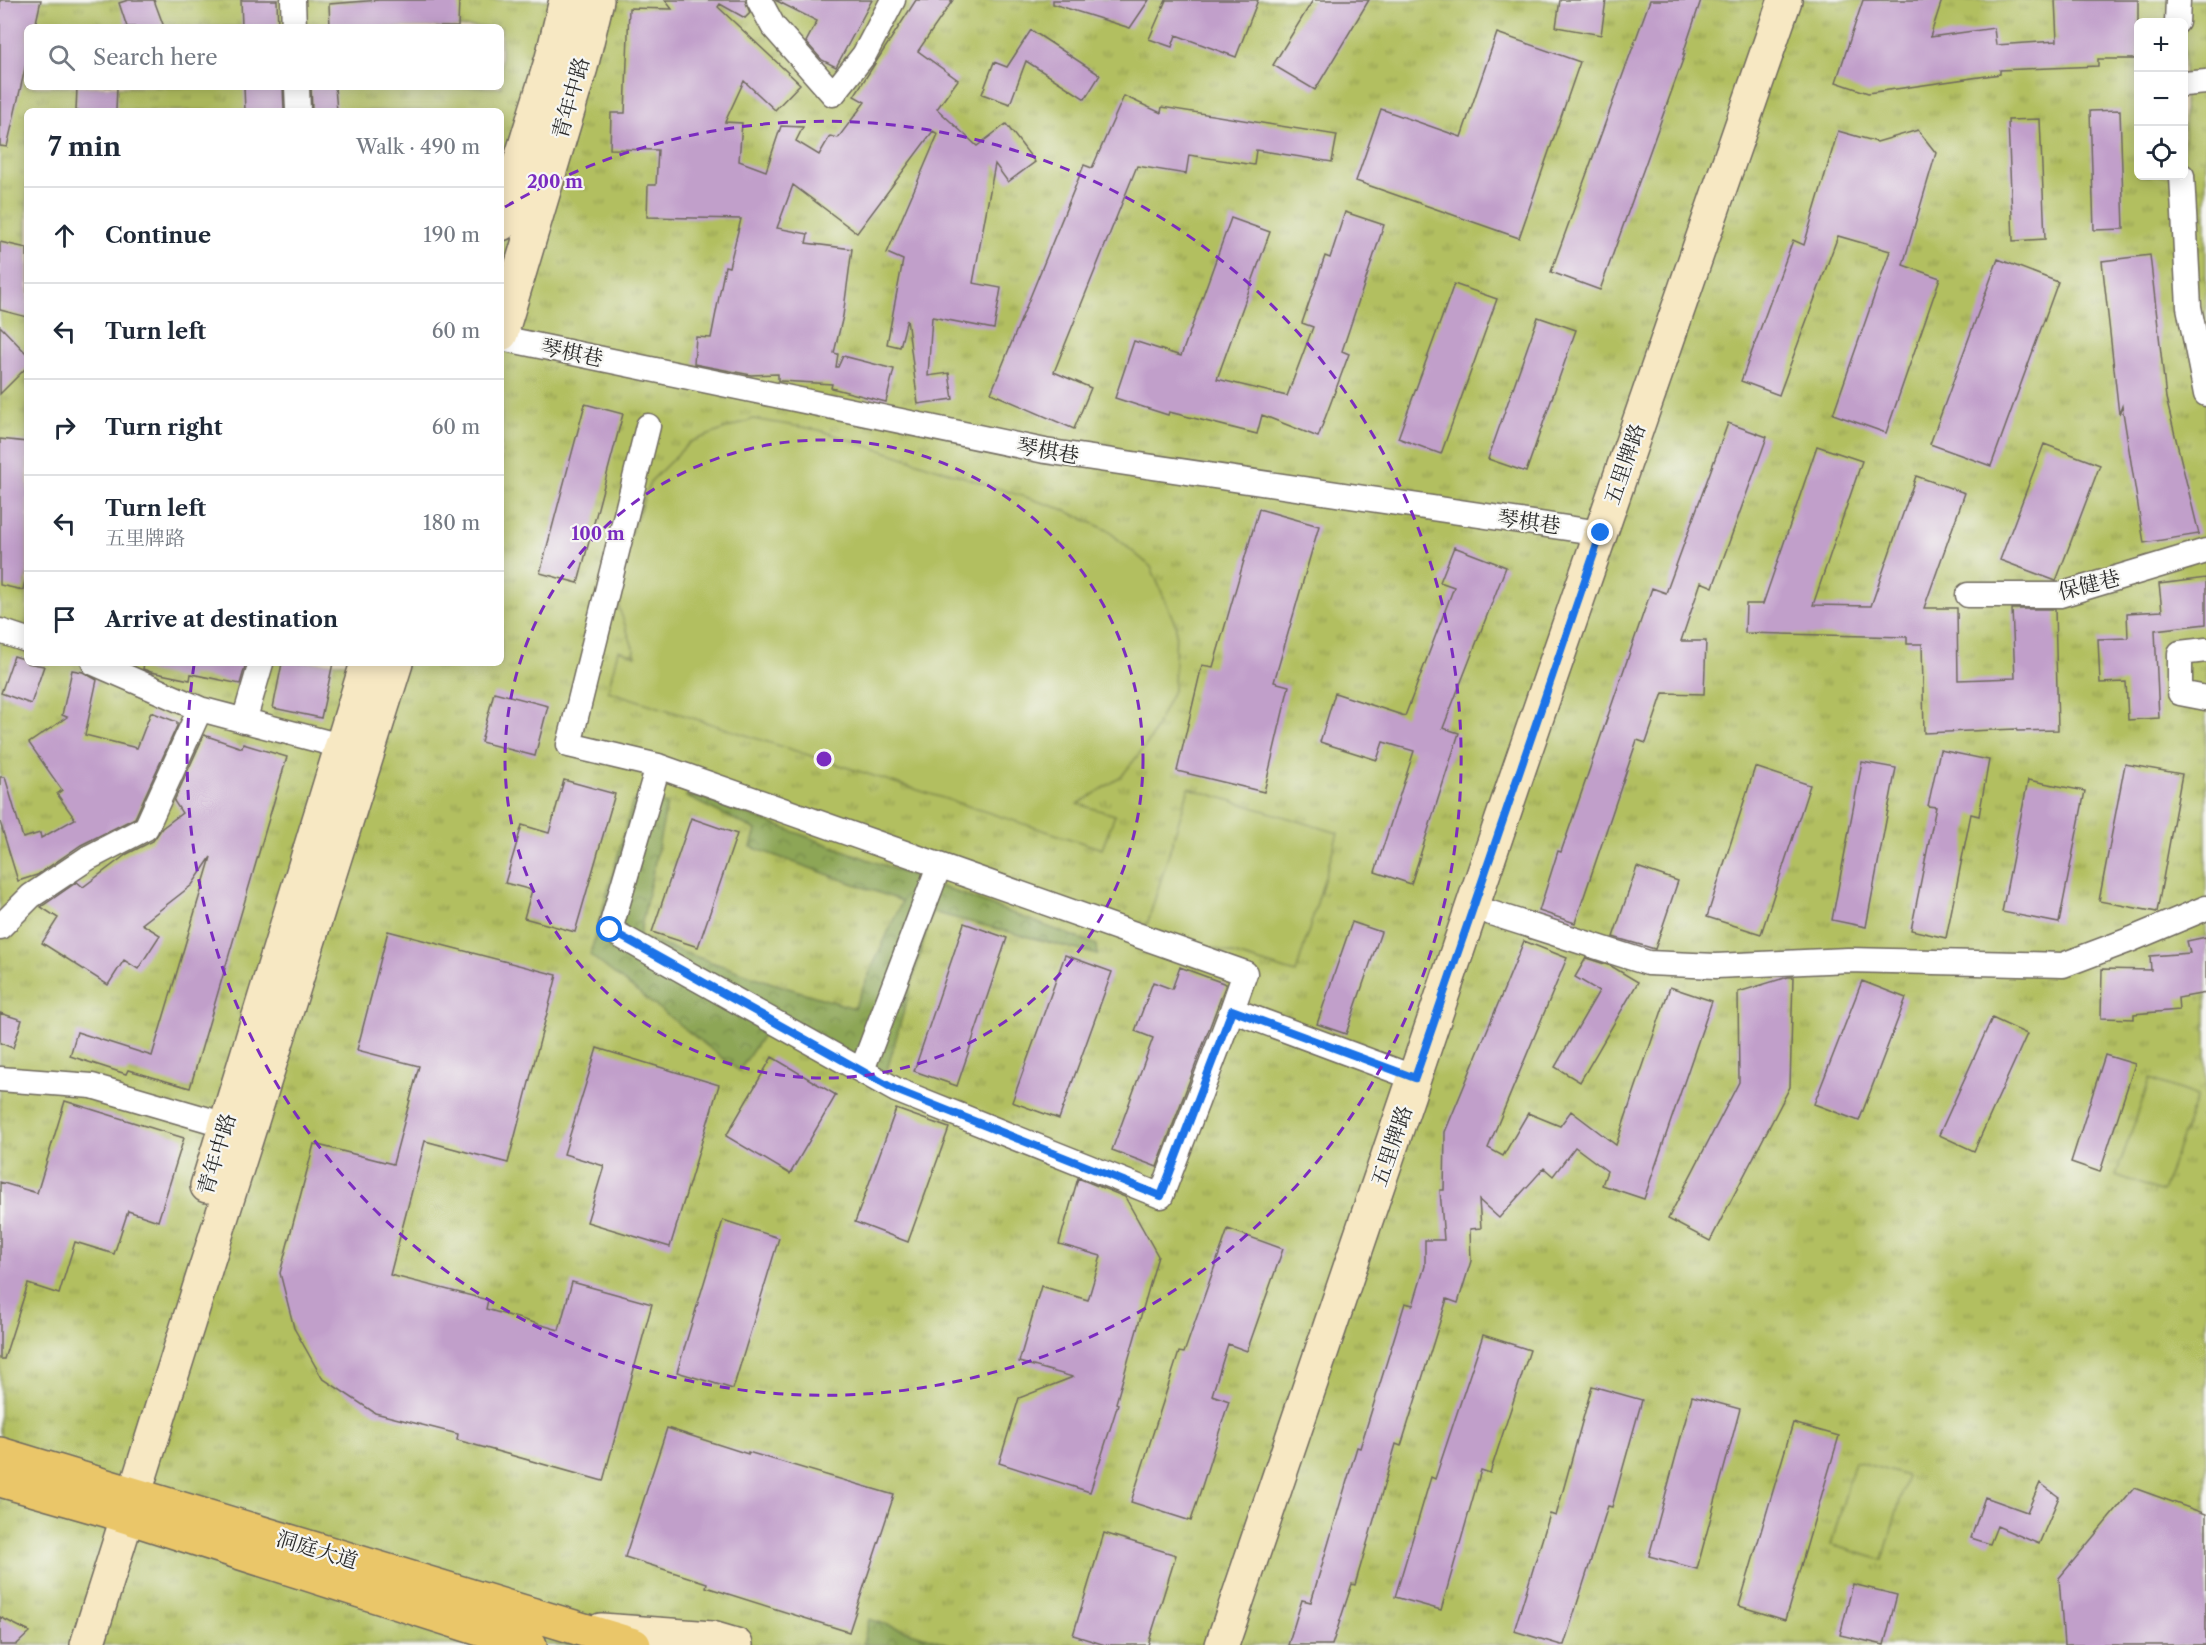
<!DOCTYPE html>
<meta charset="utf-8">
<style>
body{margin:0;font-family:"Libre Caslon Text","Noto Serif SC",serif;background:#f2f2f3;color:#1f2937}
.controls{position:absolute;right:18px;top:18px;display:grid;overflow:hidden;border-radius:9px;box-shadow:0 3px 15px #0003}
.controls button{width:54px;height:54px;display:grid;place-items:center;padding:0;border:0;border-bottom:2px solid #e0e1e3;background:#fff;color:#1f2937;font:30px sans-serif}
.stop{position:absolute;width:18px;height:18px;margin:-14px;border:4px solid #1a73e8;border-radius:50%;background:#fff}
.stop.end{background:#1a73e8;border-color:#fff;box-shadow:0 2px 6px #0008}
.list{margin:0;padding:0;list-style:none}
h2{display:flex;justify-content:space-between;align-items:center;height:78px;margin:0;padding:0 24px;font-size:26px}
h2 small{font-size:20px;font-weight:400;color:#747a83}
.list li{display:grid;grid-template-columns:39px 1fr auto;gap:18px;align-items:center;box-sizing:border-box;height:96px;padding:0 24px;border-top:2px solid #e0e1e3}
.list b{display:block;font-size:22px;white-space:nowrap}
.list p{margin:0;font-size:20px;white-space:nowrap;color:#747a83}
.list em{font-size:20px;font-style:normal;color:#747a83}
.icon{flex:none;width:33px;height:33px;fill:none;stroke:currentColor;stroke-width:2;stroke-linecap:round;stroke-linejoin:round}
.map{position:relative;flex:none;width:2206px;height:1645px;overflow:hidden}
.search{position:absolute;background:#fff;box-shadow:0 3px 15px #0003;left:24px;top:24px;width:480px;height:66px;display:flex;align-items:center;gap:15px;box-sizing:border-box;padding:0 21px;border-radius:9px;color:#747a83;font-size:22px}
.panel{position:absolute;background:#fff;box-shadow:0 3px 15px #0003;left:24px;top:108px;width:480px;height:558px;border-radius:9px}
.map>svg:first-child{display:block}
.grass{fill:url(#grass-tufts);stroke:#6e7546;stroke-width:1.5;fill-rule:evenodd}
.forest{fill:url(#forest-crowns);stroke:#5c6841;stroke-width:1.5}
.pitch{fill:#b2bf61;stroke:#6e7546;stroke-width:1.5}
.building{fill:#c19fca}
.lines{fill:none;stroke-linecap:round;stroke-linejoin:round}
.minor-casing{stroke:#6f695e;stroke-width:27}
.secondary-casing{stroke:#6f695e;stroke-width:36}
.primary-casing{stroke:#6f695e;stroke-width:36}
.minor{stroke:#fff;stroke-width:24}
.secondary{stroke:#f7e8c3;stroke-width:33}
.primary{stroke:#eac669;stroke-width:33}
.route{stroke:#1a73e8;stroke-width:8}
.ring{fill:none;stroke:#7b2cbf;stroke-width:3;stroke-dasharray:10 8}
.labels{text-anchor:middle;stroke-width:4.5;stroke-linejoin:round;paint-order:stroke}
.street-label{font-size:21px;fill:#2b2b2b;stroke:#f6f6f2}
.centre{fill:#7b2cbf;stroke:#f6f6f2;stroke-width:3}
.ring-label{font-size:18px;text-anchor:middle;font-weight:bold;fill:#7b2cbf;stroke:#f6f6f2;stroke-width:4.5;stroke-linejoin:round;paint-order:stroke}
</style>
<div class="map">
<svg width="2206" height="1645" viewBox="0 0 2206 1645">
<defs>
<pattern id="grass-tufts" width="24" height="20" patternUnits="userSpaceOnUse" patternTransform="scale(1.5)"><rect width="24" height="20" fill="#b2bf61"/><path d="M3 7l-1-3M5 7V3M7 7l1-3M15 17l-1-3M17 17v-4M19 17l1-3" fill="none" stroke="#919b50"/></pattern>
<pattern id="forest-crowns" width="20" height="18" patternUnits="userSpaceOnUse" patternTransform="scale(1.5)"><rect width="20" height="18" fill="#8da657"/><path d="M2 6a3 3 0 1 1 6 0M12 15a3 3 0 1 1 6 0" fill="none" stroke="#738748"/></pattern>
</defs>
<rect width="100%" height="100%" fill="#f6f6f2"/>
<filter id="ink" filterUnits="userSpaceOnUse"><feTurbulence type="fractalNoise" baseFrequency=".0167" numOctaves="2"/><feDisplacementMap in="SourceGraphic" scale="12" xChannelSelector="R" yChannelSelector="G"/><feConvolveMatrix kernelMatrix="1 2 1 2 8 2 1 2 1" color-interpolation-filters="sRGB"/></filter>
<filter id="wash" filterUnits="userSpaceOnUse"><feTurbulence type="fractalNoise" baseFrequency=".008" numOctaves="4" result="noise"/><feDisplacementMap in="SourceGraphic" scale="24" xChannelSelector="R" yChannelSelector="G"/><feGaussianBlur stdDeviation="1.35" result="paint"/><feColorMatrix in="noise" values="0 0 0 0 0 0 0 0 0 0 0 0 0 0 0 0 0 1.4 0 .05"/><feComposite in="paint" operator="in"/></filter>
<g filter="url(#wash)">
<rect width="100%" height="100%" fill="#edddbc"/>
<path class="grass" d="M0,0H2206V1645H0ZM2138,22H2184V176H2138ZM27,27H501V87H27ZM27,111H501V663H27Z"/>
<path class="forest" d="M685,796L703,798L1097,945L1098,955L932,912L885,1077L765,1032L739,1071L590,955L633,801L667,804L639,937L775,984L854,1008L902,901L751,847L756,830Z
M869,1619L952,1645H869L863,1643Z"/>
<path class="pitch" d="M753,419L819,430L1062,509L1107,530L1151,567L1176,626L1174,688L1150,740L1121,777L1078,804L1115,815L1102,849L608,691L618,650L636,656L619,608L626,547L650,482L690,442Z
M1189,788L1338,833L1296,973L1146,928Z
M2150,1079L2197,1096L2162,1192L2116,1175Z
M1855,1461L1907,1476L1883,1560L1831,1545Z"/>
<g id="blocks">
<path class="building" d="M0,0H41L35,27H27V60L7,147L0,146Z
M128,0H154L164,27H127L119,3Z
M241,0H277L278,27H242Z
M379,0H459L458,27H330L329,4Z
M665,0H745L750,13L745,18L720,4L718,7L800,84L775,110L744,81L725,122L742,123L739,161L766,171L781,126L803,127L796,141L819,155L830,136L838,138L865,102L854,96L916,0H953L918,51L958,80L937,109L977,146L1006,124L1035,162L1008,182L995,164L973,283L1001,288L994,329L932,317L928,376L949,373L953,399L918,404L907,319L900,347L887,344L903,260L887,253L938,134L933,131L857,233L793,185L777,228L808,234L806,243L852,249L843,316L834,353L838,354L836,367H838L843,356L894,369L886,402L831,388L832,384L780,381H778V374L751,375L694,364L696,337L711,338L725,266L729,267L741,219L647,217L648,185H656L658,150L610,149L611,113H625L629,8L672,9Z
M775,0H872L836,67L822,60L806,42L817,21Z
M1053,0H1149L1130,28L1053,4Z
M1166,0H1258L1236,57L1176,35L1172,47L1149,39Z
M1313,0H1369L1315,90L1273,65Z
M1560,0H1606L1601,35L1556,27Z
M1650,0H1701L1683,54H1685L1600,290L1551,272Z
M1863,0H1942L1930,37L1994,28L1996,45L2057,41L2055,0H2138V59H2098V66L2000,70V74L1868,93L1836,82Z
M1031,30L1100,75L1085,99L1026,61L1010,104L982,94L994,62L1007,67Z
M1497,33L1580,62L1519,238L1356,181L1381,109L1461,137Z
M77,87H117L116,111H76Z
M244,87H283L284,111H245Z
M311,87H335L337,111H312Z
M1124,96L1161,113L1162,107L1337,135L1332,162L1256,150L1254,165L1189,155L1186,174L1137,166L1054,372L1091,388L1074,429L991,393L1084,165L1092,168Z
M2120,110L2124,229L2094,230L2090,111Z
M2040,119L2045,239L2013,241L2008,120Z
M1918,130L1936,153L1903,265L1940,278L1886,433L1833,414L1890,251L1838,236L1779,395L1741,381L1793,240L1804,245L1838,131L1877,142Z
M1345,212L1384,225L1342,351L1349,354L1318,437L1262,415L1257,434L1169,412L1168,415L1115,398L1134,341L1181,356L1231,218L1270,232L1217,379L1287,396L1313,327L1302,323L1325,256L1330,258Z
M0,242L27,248V317L0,310Z
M2150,255L2166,398L2199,534L2144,543L2122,406L2119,414L2102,261Z
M1998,259L2058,282L1991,466L1930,444Z
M1454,284L1497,299L1441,454L1398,438Z
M1538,317L1576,330L1526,472L1488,459Z
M0,326L27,354V367L0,394Z
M585,404L623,414L578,583L540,573Z
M1728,423L1767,437L1713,587L1701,582L1681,641H1706L1704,694L1663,693L1646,743L1637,740L1575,923L1539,911L1558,851L1561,852L1652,588L1666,593Z
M0,439L27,442V572L23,590L0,585Z
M2044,444L2100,465L2056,581L2000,560Z
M1817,446L1862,461L1813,605L1871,606L1916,476L1965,493L1924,608H1957L1958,680L2015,678L2012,609H2055L2058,730L2017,731L2016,729L1924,733L1922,644H1907V637L1745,633L1746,604H1763Z
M1259,509L1319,526L1274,682L1289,686L1264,792L1177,771L1202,665L1213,667Z
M1454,547L1506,567L1443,728L1459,733L1411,884L1375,872L1414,751L1383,742L1377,760L1320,742L1335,693L1405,716L1454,587L1440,582Z
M2206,578V624L2155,630L2159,718L2128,720L2126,682L2100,683L2098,639L2128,638L2127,613L2162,611L2159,584Z
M14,656L27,660V663L44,666L31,704L1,693Z
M144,663H246L240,684L191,674L190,680L151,672L143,669Z
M282,663H333L321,718L273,708Z
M72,670L83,672L97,680L85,735L137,748L151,712L177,722V726L135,818L81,845L37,875L18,881L0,822V777H5L23,838L40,833L41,838L75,819L57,794L62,790L29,743L67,717L62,715Z
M494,692L548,706L535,756L481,742Z
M204,735L242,748L243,744L287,757L190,1088L128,1070L126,1074L70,1056L77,1032L152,1056L211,857L192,885L142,924L160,935L138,969L124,960L108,985L42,943L58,918L41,907L77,882L83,887L127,854L153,841L162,828L182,813L174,801Z
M1940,750L1989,760L1979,816L1971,814L1946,938L1911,930L1936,807L1928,806Z
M1862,762L1896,768L1866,927L1832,920Z
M2125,764L2182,774L2157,912L2099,901Z
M1755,767L1810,785L1761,934L1707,917Z
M564,780L615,794L575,932L524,918L532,890L505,883L522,825L549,833Z
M2028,780L2085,791L2059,923L2002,912Z
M691,818L737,834L698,947L652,932Z
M1637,867L1678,881L1655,949L1613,937Z
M1352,922L1381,932L1346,1034L1317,1024Z
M964,923L1007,938L957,1086L914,1071Z
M388,931L557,975L508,1163L425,1141L390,1275L488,1300L486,1309L559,1330L572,1282L652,1304L603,1481L457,1440L458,1434L375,1413L322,1378L294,1328L280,1273L314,1144L393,1164L419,1066L357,1050Z
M2206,937V993L2178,998L2179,1010L2134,1014V1019L2101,1018L2102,969L2151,970L2150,956L2190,953L2187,941Z
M1524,941L1567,958L1488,1148L1503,1156L1528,1113L1560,1126L1571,1111L1616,1145L1670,987L1712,1001L1644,1199L1602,1185L1607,1171L1575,1147L1553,1176L1544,1168L1499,1218L1479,1200L1481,1228L1470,1229L1471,1261L1458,1303L1447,1299L1401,1446L1396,1444L1355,1585L1352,1584L1332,1645H1288L1302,1600L1311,1602L1357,1447L1360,1448L1405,1303L1413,1305L1425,1266V1240H1444L1440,1190H1444L1445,1132Z
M1065,955L1112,972L1059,1119L1012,1102Z
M1586,958L1611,966L1638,982L1580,1082L1555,1067L1599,991L1575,977Z
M1180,967L1226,984L1157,1167L1112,1150L1153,1038L1135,1031L1153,982L1172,989Z
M1788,977H1793L1790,1087L1710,1241L1668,1219L1739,1082L1738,992Z
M1862,981L1906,998L1859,1121L1814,1104Z
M0,1013L22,1020L13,1048L0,1043Z
M1992,1018L2027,1034L1974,1151L1939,1135Z
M597,1048L719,1085L670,1247L587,1222L604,1166L564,1154Z
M2105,1055L2135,1064L2100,1172L2071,1162Z
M772,1057L836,1095L790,1174L726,1136Z
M65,1101L184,1138L158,1221L128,1211L114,1254L75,1242L59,1294L28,1284L4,1359H0V1182L37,1193Z
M896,1109L949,1128L908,1242L855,1222Z
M1078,1178L1125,1197L1158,1256L1116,1403L1118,1404L1090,1492L999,1463L1019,1398L1073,1377L1019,1362L1041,1286L1088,1300L1101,1256L1059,1244Z
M723,1220L779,1238L733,1389L677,1372Z
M1228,1229L1283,1249L1247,1351L1228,1344L1212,1395L1229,1401L1191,1521L1131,1502L1179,1352L1184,1353Z
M1483,1335L1530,1350L1490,1473L1481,1470L1441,1610L1395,1597L1431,1477L1435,1479Z
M1592,1386L1642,1400L1612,1507L1608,1506L1564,1645H1561L1514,1631L1550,1514L1556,1516Z
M1692,1396L1740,1409L1697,1569L1649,1556Z
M1793,1423L1839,1436L1785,1620L1739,1606Z
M667,1428L748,1454V1452L894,1495L849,1632L706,1587L707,1583L625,1557Z
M2040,1483L2059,1497L2039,1544L1997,1526L1990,1544L1971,1538L1985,1497L2027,1512Z
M2134,1488L2206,1514V1645H2064L2059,1578Z
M1104,1533L1176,1555L1148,1645H1105L1073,1635Z
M1853,1584L1897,1595L1884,1645L1840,1635Z
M0,1617L30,1632L16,1645H0Z"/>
</g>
</g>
<g filter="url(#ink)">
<use href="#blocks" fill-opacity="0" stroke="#6f695e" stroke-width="1.5"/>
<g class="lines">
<defs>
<path id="minor" d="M293,0L294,27
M759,0L773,26L833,94L864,55L893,0
M2177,22L2178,0
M2184,84L2206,82
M297,87L298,111
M2182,176L2189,307L2206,394
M501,338L1045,451L1601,533
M648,426L569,745L658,766L610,930L896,1090L1161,1196L1232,1010L1415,1078
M1968,595H2060L2206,551
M0,631L27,640
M2206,650L2180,653V693L2206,698
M94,663L200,709L341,746
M244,721L261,663
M658,766L1245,973L1232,1010
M1491,913L1648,963L1716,966L1848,960L2063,965L2132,939L2206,908
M0,927L31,896L88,858L146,828L200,709
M862,1070L939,866
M0,1079L92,1086L226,1125"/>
<path id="secondary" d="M501,224L552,58L566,0
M501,334L581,67L597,0
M207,1186L367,663
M601,1630L712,1638L736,1645
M87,1645L396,663
M1222,1645L1519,769L1785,0"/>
<path id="primary" d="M0,1454L634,1645
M0,1480L109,1511L530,1645"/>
</defs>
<use href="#minor" class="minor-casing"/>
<use href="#secondary" class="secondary-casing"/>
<use href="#primary" class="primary-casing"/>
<use href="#minor" class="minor"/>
<use href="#secondary" class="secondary"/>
<use href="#primary" class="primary"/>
</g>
</g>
<g class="lines" filter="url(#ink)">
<path class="route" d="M610,930L896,1090L1161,1196L1232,1010L1415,1078L1601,533"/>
</g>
<g class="ring">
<circle cx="824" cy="759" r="319"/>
<path d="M505 207A637 637 0 1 1 194 665"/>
</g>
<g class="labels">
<g class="street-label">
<text transform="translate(571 98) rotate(-74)" y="7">青年中路</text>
<text transform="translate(572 353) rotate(12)" y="7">琴棋巷</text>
<text transform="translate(1048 451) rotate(10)" y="7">琴棋巷</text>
<text transform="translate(1625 464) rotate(-71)" y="7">五里牌路</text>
<text transform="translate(1529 522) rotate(8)" y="7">琴棋巷</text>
<text transform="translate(2089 585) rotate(-14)" y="7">保健巷</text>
<text transform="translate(1392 1146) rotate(-71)" y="7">五里牌路</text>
<text transform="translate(217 1154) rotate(-73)" y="7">青年中路</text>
<text transform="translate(317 1550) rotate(17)" y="7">洞庭大道</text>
</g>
</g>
<circle cx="824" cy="759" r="9" class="centre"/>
<g class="ring-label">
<text x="555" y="188">200 m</text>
<text x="598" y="540">100 m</text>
</g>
</svg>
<div class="controls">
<button>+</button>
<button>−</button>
<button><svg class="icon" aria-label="locate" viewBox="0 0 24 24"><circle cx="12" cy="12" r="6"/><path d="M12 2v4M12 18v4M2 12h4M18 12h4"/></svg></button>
</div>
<div class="stop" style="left:610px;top:930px"></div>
<div class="stop end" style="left:1601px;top:533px"></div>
<div class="search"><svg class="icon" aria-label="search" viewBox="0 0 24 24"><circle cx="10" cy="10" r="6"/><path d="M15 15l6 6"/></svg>Search here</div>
<section class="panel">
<h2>7 min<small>Walk · 490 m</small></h2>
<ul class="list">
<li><svg class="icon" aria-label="ahead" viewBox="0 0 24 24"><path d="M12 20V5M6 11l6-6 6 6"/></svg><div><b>Continue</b></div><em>190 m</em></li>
<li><svg class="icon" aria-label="left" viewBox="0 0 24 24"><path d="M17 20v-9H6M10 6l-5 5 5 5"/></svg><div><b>Turn left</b></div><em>60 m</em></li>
<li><svg class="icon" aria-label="right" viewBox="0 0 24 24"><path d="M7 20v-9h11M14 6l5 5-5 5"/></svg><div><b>Turn right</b></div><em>60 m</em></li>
<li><svg class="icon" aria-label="left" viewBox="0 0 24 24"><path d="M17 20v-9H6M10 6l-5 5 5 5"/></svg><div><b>Turn left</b><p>五里牌路</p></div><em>180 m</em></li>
<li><svg class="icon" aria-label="arrive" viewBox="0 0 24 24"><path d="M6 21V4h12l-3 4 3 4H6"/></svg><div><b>Arrive at destination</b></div></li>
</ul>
</section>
</div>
